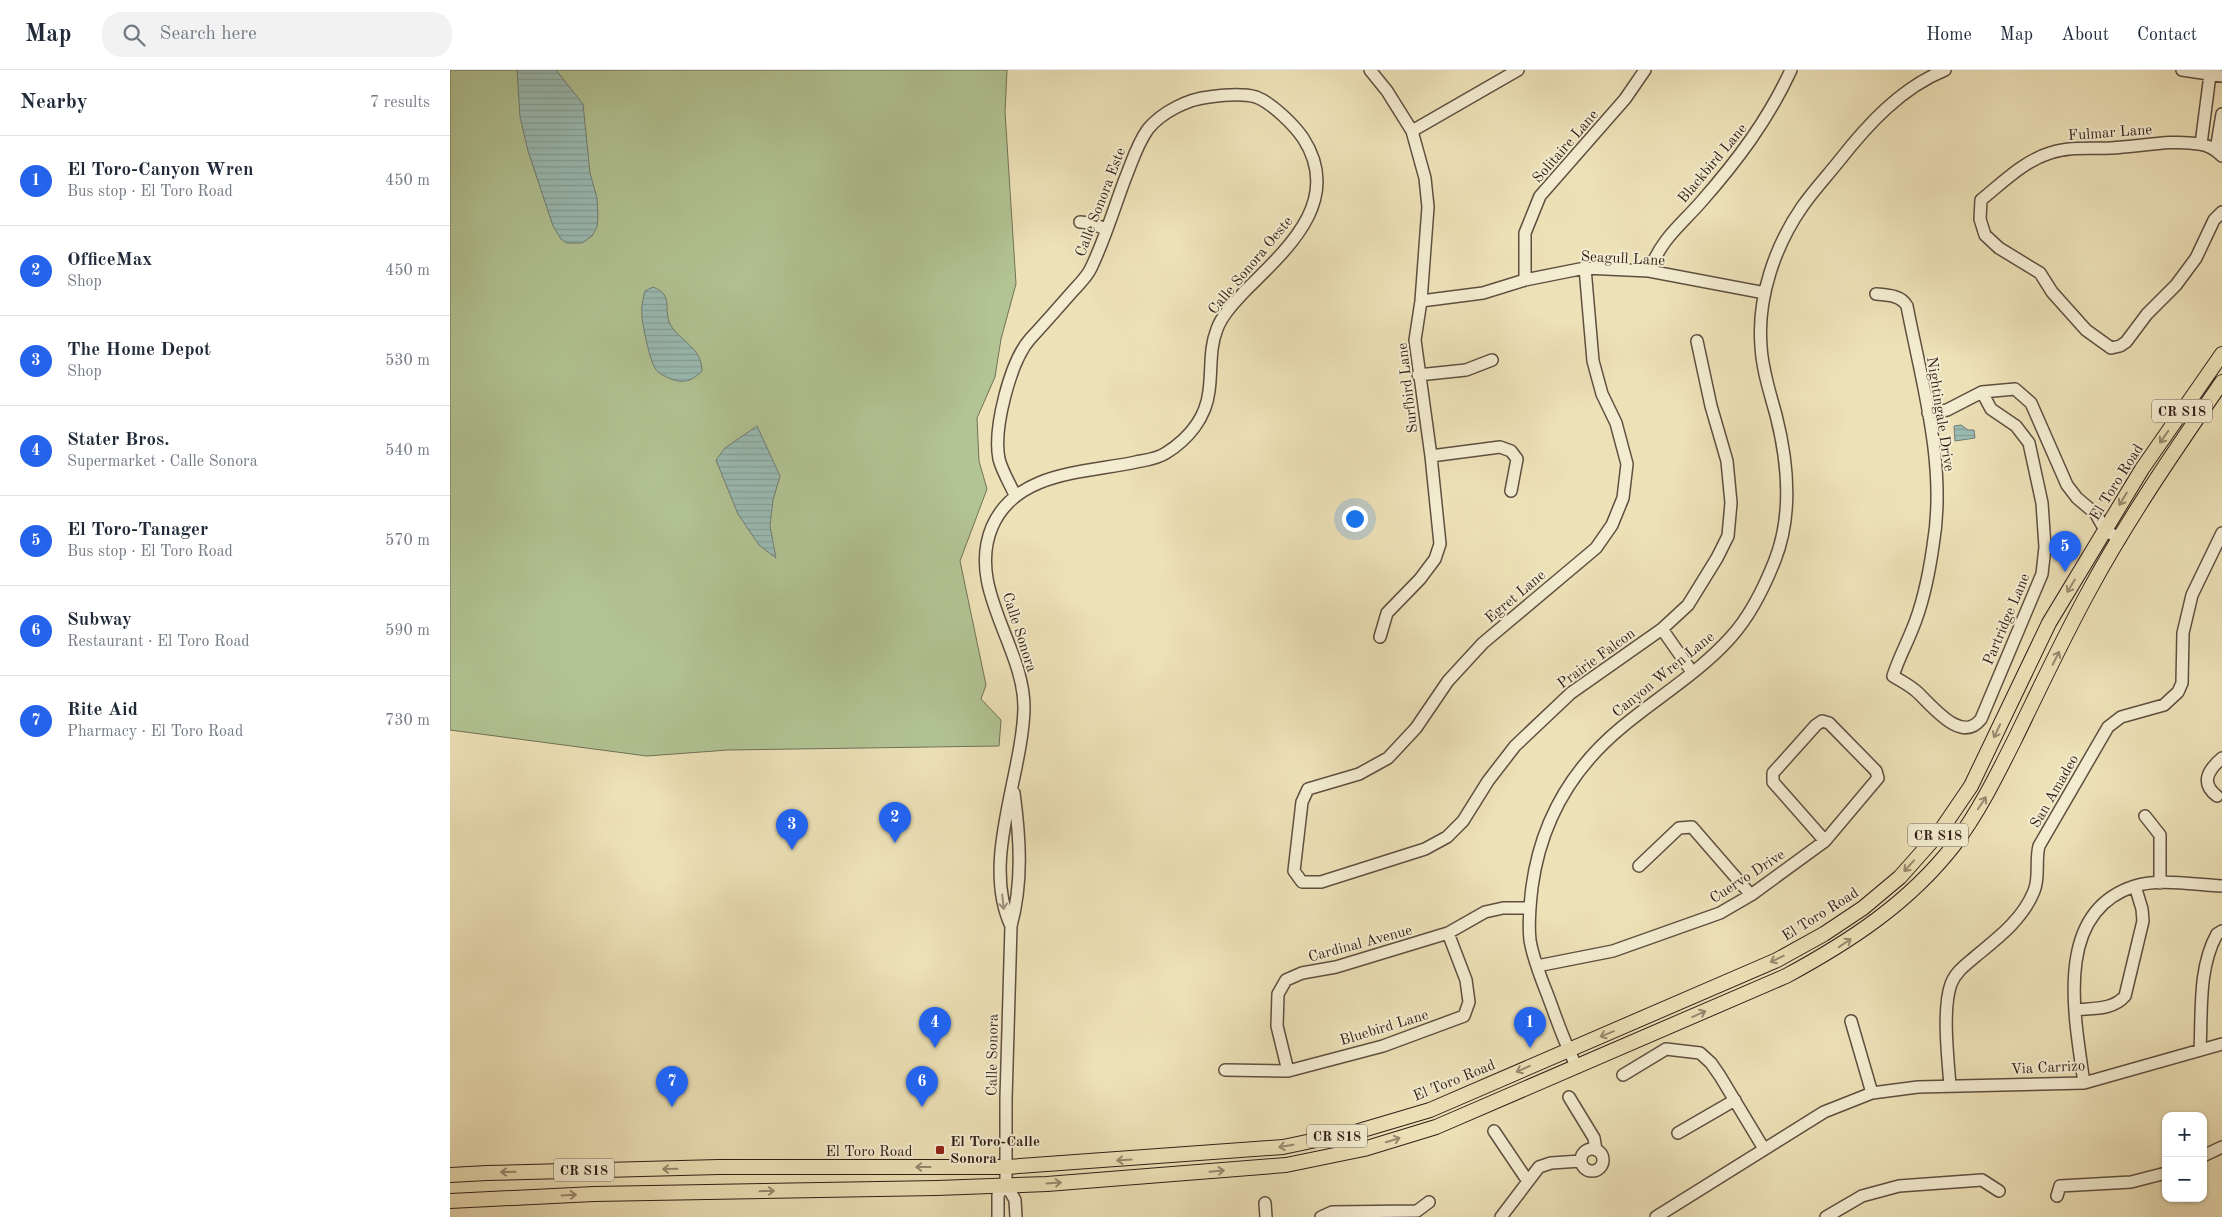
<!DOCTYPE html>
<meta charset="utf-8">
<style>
body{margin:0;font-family:"Old Standard TT",serif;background:#f2f2f3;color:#1f2937}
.controls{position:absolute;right:15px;bottom:15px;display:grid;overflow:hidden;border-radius:10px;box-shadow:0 1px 4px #0004}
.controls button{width:45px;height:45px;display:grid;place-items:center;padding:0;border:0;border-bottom:1px solid #e0e1e3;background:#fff;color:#1f2937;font:25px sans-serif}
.you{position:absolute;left:904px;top:448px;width:18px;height:18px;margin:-12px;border:4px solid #fff;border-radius:50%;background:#1a73e8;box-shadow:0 0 0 8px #1a73e833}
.badge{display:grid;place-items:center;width:32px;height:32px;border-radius:50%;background:#2563eb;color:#fff;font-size:16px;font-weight:700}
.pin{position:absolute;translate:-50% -41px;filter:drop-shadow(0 1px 2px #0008)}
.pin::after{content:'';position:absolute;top:26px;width:18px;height:15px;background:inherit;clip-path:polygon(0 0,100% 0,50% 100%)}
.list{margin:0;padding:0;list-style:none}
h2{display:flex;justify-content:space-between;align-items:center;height:65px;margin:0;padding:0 20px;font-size:21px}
h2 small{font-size:16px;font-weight:400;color:#747a83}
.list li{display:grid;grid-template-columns:32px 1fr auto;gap:15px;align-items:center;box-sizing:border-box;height:90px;padding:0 20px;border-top:1px solid #e0e1e3}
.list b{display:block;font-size:19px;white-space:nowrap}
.list p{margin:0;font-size:16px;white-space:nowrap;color:#747a83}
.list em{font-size:16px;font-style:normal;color:#747a83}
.icon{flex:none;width:28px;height:28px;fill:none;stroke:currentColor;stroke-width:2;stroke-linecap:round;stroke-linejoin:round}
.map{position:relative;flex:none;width:1772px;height:1147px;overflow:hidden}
header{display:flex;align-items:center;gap:30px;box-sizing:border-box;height:70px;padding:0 25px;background:#fff;border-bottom:1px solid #e0e1e3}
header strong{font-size:24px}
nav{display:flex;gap:28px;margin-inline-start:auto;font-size:18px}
.search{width:350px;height:45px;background:#f2f2f3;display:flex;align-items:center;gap:12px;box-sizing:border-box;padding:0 18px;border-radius:20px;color:#747a83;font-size:19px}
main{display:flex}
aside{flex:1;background:#fff}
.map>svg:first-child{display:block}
.green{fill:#b2c494;stroke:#717156}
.water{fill:url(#water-rules);stroke:#707d76}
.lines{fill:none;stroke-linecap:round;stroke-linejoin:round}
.minor-casing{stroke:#5f4f40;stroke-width:14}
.major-casing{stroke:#301e18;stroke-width:16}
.minor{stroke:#f3ecd0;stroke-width:11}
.major{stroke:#ede1b7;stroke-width:14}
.oneway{stroke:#98896f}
.oneway2{stroke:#9b8f7d}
.poi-dot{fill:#8f2418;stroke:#f3ecd0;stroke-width:2}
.labels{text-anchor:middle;stroke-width:4;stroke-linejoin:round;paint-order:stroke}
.shield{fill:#f3ecd0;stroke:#6a5c4f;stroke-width:1}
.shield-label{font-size:14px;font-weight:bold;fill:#301e18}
.street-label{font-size:15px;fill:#301e18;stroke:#f3ecd0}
.poi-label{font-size:15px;font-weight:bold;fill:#301e18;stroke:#f3ecd0;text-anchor:start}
</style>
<header>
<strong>Map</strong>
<div class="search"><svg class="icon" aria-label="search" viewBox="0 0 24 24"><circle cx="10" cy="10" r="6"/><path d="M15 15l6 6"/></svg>Search here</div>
<nav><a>Home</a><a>Map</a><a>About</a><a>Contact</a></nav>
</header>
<main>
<aside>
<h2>Nearby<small>7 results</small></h2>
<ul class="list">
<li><span class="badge">1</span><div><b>El Toro-Canyon Wren</b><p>Bus stop · El Toro Road</p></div><em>450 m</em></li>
<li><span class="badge">2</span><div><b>OfficeMax</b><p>Shop</p></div><em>450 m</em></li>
<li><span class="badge">3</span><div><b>The Home Depot</b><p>Shop</p></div><em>530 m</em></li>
<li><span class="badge">4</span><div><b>Stater Bros.</b><p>Supermarket · Calle Sonora</p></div><em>540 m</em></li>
<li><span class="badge">5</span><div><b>El Toro-Tanager</b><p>Bus stop · El Toro Road</p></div><em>570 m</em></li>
<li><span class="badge">6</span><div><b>Subway</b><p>Restaurant · El Toro Road</p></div><em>590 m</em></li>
<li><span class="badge">7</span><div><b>Rite Aid</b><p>Pharmacy · El Toro Road</p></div><em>730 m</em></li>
</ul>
</aside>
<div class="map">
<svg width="1772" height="1147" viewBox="0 0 1772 1147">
<defs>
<pattern id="water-rules" width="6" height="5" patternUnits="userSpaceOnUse" patternTransform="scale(1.25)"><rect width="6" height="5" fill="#9abcb4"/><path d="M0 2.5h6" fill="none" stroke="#85a19a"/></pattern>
</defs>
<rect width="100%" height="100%" fill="#ede1b7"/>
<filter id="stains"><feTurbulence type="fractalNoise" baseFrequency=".004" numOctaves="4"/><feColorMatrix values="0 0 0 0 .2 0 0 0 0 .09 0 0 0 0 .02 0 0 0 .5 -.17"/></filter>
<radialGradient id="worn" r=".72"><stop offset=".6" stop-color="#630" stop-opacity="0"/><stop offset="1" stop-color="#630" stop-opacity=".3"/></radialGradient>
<path class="green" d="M0,0H557L555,42L566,214L551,269L545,307L527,348L529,391L537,419L510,491L536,615L531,629L551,650L549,676L278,680L197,686L0,660Z"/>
<path class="water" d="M67,0H106L133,34L140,103L147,128L148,146L147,157L142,166L132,173H117L111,169L103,156L78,81L70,47Z
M203,217C224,225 213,239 220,254C230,272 252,277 252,301C242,311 234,314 221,309C215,306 208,304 205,298C200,291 192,254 192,245C191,236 193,229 195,221Z
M1511,355L1518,360H1524L1525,368L1505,371L1504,356Z
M307,356L330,406L323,430L320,456L326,488L309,475L288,444L266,390L275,378Z"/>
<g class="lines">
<defs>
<path id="minor" d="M920,0L937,21L962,61L975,108L978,137L971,231L965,270L981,386L990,474L985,489L970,509L937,543L930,567
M1732,0L1772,6
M962,61L1068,0
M1751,74L1760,5
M1766,80L1772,44
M1772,86C1766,80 1758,75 1749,74C1721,69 1689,77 1661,78C1641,79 1620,76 1600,83C1574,91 1552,113 1531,130L1530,149L1535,165L1549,178L1590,203L1602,222L1636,260L1661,278L1670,276L1676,272L1697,244L1726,215L1746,188L1764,150L1772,142
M630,152L640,153L656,159
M1135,198L1143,291L1152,324L1166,353L1177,394L1173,428L1162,455L1146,478L1033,573L998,611L966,658L938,688L909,704L858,719L852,732L844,801L852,812H871L975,779L997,767L1013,751L1038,711L1065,676L1121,623L1212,559L1238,535L1267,488L1278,466L1281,433L1277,391L1261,336L1247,271
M1199,201C1213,167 1229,157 1251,132C1287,91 1318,50 1341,0
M1075,210V163L1090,126L1175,29L1195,0
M1426,224C1437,225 1451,225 1457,236C1472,314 1497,396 1483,476C1479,504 1473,534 1462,560C1456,575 1448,590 1443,606C1451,611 1459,615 1466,621C1481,634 1511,675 1531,649L1592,504L1595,477L1592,433L1579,373L1566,356L1541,339L1532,322
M971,231L1033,223L1075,210L1135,198L1199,201L1315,223
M968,305L1016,300L1042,290
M1478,343L1497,340L1532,322L1565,319L1581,333L1617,415L1627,428L1646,444L1655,460L1670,469
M981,386L1050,377L1061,381L1067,389L1061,421
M1212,559L1242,602
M1767,726C1750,713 1758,700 1772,688
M1695,746L1710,765V813
M1189,796L1229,758L1242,757L1301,825
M561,856C531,792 572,707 574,639C575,577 516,519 542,457C566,401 635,403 686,392C696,390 707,389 716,383C738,369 756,348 759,321C762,300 759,279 767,259C772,245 785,232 795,221C836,180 894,131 853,68C844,55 822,33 806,27C792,23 773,25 759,27C738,29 712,42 698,59C687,74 682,92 675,109C664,138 655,169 641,198C637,207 629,214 622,222C608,238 594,254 580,269C560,292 543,359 549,389C552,401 560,414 565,425
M1087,896L1163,881L1270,843L1301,825L1375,771L1428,708L1426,701L1379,653L1372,651L1366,655L1323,703V712L1375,771
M1625,940C1643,938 1663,940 1675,926L1693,851L1692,839L1685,816
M1401,951L1422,1023
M1750,980C1752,942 1748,898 1767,864L1772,861
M1127,997C1115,975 1107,950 1098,926C1091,908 1083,889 1080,870C1078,853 1080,834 1082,817C1091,751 1121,699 1172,657C1208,627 1250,602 1281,567C1301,545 1314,518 1325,490C1343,444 1338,392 1326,345C1320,323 1312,299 1311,276C1307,228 1325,176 1352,137C1363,121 1377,106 1389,91C1418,54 1451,18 1495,0
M775,1000L838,1001L933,976L1014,946L1019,932L1016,910L998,863
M838,1001L827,956L828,924L836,910L852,903L886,897L998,863L1035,842L1053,838H1079
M1173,1005L1216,979L1250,983L1261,993L1270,1006L1314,1079
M1634,1013C1625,948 1602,842 1685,816C1709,808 1746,815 1772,816
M1500,1016C1498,988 1492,939 1501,914C1506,901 1517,894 1526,886C1548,868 1573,849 1584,821C1590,807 1585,791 1589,776L1658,657L1671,647L1714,635L1728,622L1732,613L1733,563L1742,525L1772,463
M1119,1027L1144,1068L1146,1080
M1044,1061L1077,1110
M1228,1063L1285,1030
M1131 1090a11 11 0 1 1 22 0a11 11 0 1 1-22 0Z
M1753,1086L1772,1077
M556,1114L565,1130L566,1147
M1607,1126L1610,1116L1681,1112L1716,1103
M815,1133L816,1147
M548,1147V1125L556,1114V1029L561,856C573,812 570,767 564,723
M871,1147L882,1142L967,1141L979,1132
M1051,1147L1089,1097L1101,1093L1131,1091
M1206,1147L1374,1042L1422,1023L1468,1017L1634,1013L1772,974
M1376,1147L1412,1126L1449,1116L1532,1110L1549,1121"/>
<path id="major" d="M0,1105L37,1103L269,1097H557L833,1077L909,1061L980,1040L1327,890L1374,864L1413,838L1450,807L1489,763L1521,716L1599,553L1692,399L1772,284
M0,1131L144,1124L487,1118L597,1114L836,1095L914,1079L986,1057L1336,906C1399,872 1459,833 1504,775C1528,743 1546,707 1564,671C1589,620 1613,568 1640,519C1679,447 1726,379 1772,312"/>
</defs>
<use href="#minor" class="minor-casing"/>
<use href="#major" class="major-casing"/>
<use href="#minor" class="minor"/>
<use href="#major" class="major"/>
</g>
<defs><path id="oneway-shaft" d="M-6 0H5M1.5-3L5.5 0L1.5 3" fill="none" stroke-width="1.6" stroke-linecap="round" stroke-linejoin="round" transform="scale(1.25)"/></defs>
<g class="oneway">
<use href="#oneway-shaft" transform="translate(1714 367) rotate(125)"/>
<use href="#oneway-shaft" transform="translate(1673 429) rotate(121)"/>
<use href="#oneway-shaft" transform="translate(1621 516) rotate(121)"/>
<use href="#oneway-shaft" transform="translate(1606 588) rotate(-63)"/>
<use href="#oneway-shaft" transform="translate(1547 661) rotate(115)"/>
<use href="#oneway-shaft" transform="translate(1532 733) rotate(-56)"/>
<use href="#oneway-shaft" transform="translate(1459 796) rotate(132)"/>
<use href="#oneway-shaft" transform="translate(1395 873) rotate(-34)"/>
<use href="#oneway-shaft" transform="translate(1327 889) rotate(154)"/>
<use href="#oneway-shaft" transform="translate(1249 944) rotate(-24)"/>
<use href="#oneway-shaft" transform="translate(1157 964) rotate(158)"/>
<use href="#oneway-shaft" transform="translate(1073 999) rotate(156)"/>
<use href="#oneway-shaft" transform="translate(943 1070) rotate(-17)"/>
<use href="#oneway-shaft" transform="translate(836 1076) rotate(170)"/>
<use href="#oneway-shaft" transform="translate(674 1090) rotate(176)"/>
<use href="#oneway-shaft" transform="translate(473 1097) rotate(180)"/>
<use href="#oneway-shaft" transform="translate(220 1099) rotate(179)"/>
<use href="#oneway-shaft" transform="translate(767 1101) rotate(-5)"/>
<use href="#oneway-shaft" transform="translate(58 1102) rotate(179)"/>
<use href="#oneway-shaft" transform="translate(604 1113) rotate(-4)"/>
<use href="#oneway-shaft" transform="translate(317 1121) rotate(-1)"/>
<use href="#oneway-shaft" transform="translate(119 1125) rotate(-3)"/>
</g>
<use class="oneway2" href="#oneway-shaft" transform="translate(553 832) rotate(84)"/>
<rect class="poi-dot" x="485" y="1075" width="10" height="10" rx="2.5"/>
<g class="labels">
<g class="shield">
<rect x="1702" y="329.5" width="60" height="23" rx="4"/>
<rect x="1458" y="753.5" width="60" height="23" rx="4"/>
<rect x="857" y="1054.5" width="60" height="23" rx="4"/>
<rect x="104" y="1088.5" width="60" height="23" rx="4"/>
</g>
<g class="shield-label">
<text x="1732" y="346">CR S18</text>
<text x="1488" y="770">CR S18</text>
<text x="887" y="1071">CR S18</text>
<text x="134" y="1105">CR S18</text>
</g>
<g class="street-label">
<text transform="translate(1660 62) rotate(-4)" y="5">Fulmar Lane</text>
<text transform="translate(1115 76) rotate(-49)" y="5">Solitaire Lane</text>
<text transform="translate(1262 93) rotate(-50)" y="5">Blackbird Lane</text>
<text transform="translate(650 132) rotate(-69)" y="5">Calle Sonora Este</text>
<text transform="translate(1173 188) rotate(3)" y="5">Seagull Lane</text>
<text transform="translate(800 195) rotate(-50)" y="5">Calle Sonora Oeste</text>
<text transform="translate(957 318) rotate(-97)" y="5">Surfbird Lane</text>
<text transform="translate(1491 344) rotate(81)" y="5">Nightingale Drive</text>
<text transform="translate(1666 412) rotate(-58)" y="5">El Toro Road</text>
<text transform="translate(1065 526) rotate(-40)" y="5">Egret Lane</text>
<text transform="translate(1556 549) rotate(-67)" y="5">Partridge Lane</text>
<text transform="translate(570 562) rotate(72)" y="5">Calle Sonora</text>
<text transform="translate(1146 588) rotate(-36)" y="5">Prairie Falcon</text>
<text transform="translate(1213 604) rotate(-39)" y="5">Canyon Wren Lane</text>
<text transform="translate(1604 721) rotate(-60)" y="5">San Amadeo</text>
<text transform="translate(1297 806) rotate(-33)" y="5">Cuervo Drive</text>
<text transform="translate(1370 844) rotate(-32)" y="5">El Toro Road</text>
<text transform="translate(910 873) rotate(-15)" y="5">Cardinal Avenue</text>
<text transform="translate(934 957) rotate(-17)" y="5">Bluebird Lane</text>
<text transform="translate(542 985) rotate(-89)" y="5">Calle Sonora</text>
<text transform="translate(1598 997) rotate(-3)" y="5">Via Carrizo</text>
<text transform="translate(1004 1010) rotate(-22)" y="5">El Toro Road</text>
<text x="419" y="1086">El Toro Road</text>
</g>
<g class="poi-label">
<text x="500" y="1076">El Toro-Calle<tspan x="500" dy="17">Sonora</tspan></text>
</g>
</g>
<rect width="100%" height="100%" filter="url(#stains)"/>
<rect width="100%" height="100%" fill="url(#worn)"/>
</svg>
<div class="controls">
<button>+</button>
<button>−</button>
</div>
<div class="you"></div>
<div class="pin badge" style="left:1080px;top:978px">1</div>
<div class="pin badge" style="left:445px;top:773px">2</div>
<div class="pin badge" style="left:342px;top:780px">3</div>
<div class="pin badge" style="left:485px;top:978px">4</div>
<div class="pin badge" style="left:1615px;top:502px">5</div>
<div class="pin badge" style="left:472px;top:1037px">6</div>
<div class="pin badge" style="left:222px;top:1037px">7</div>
</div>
</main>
